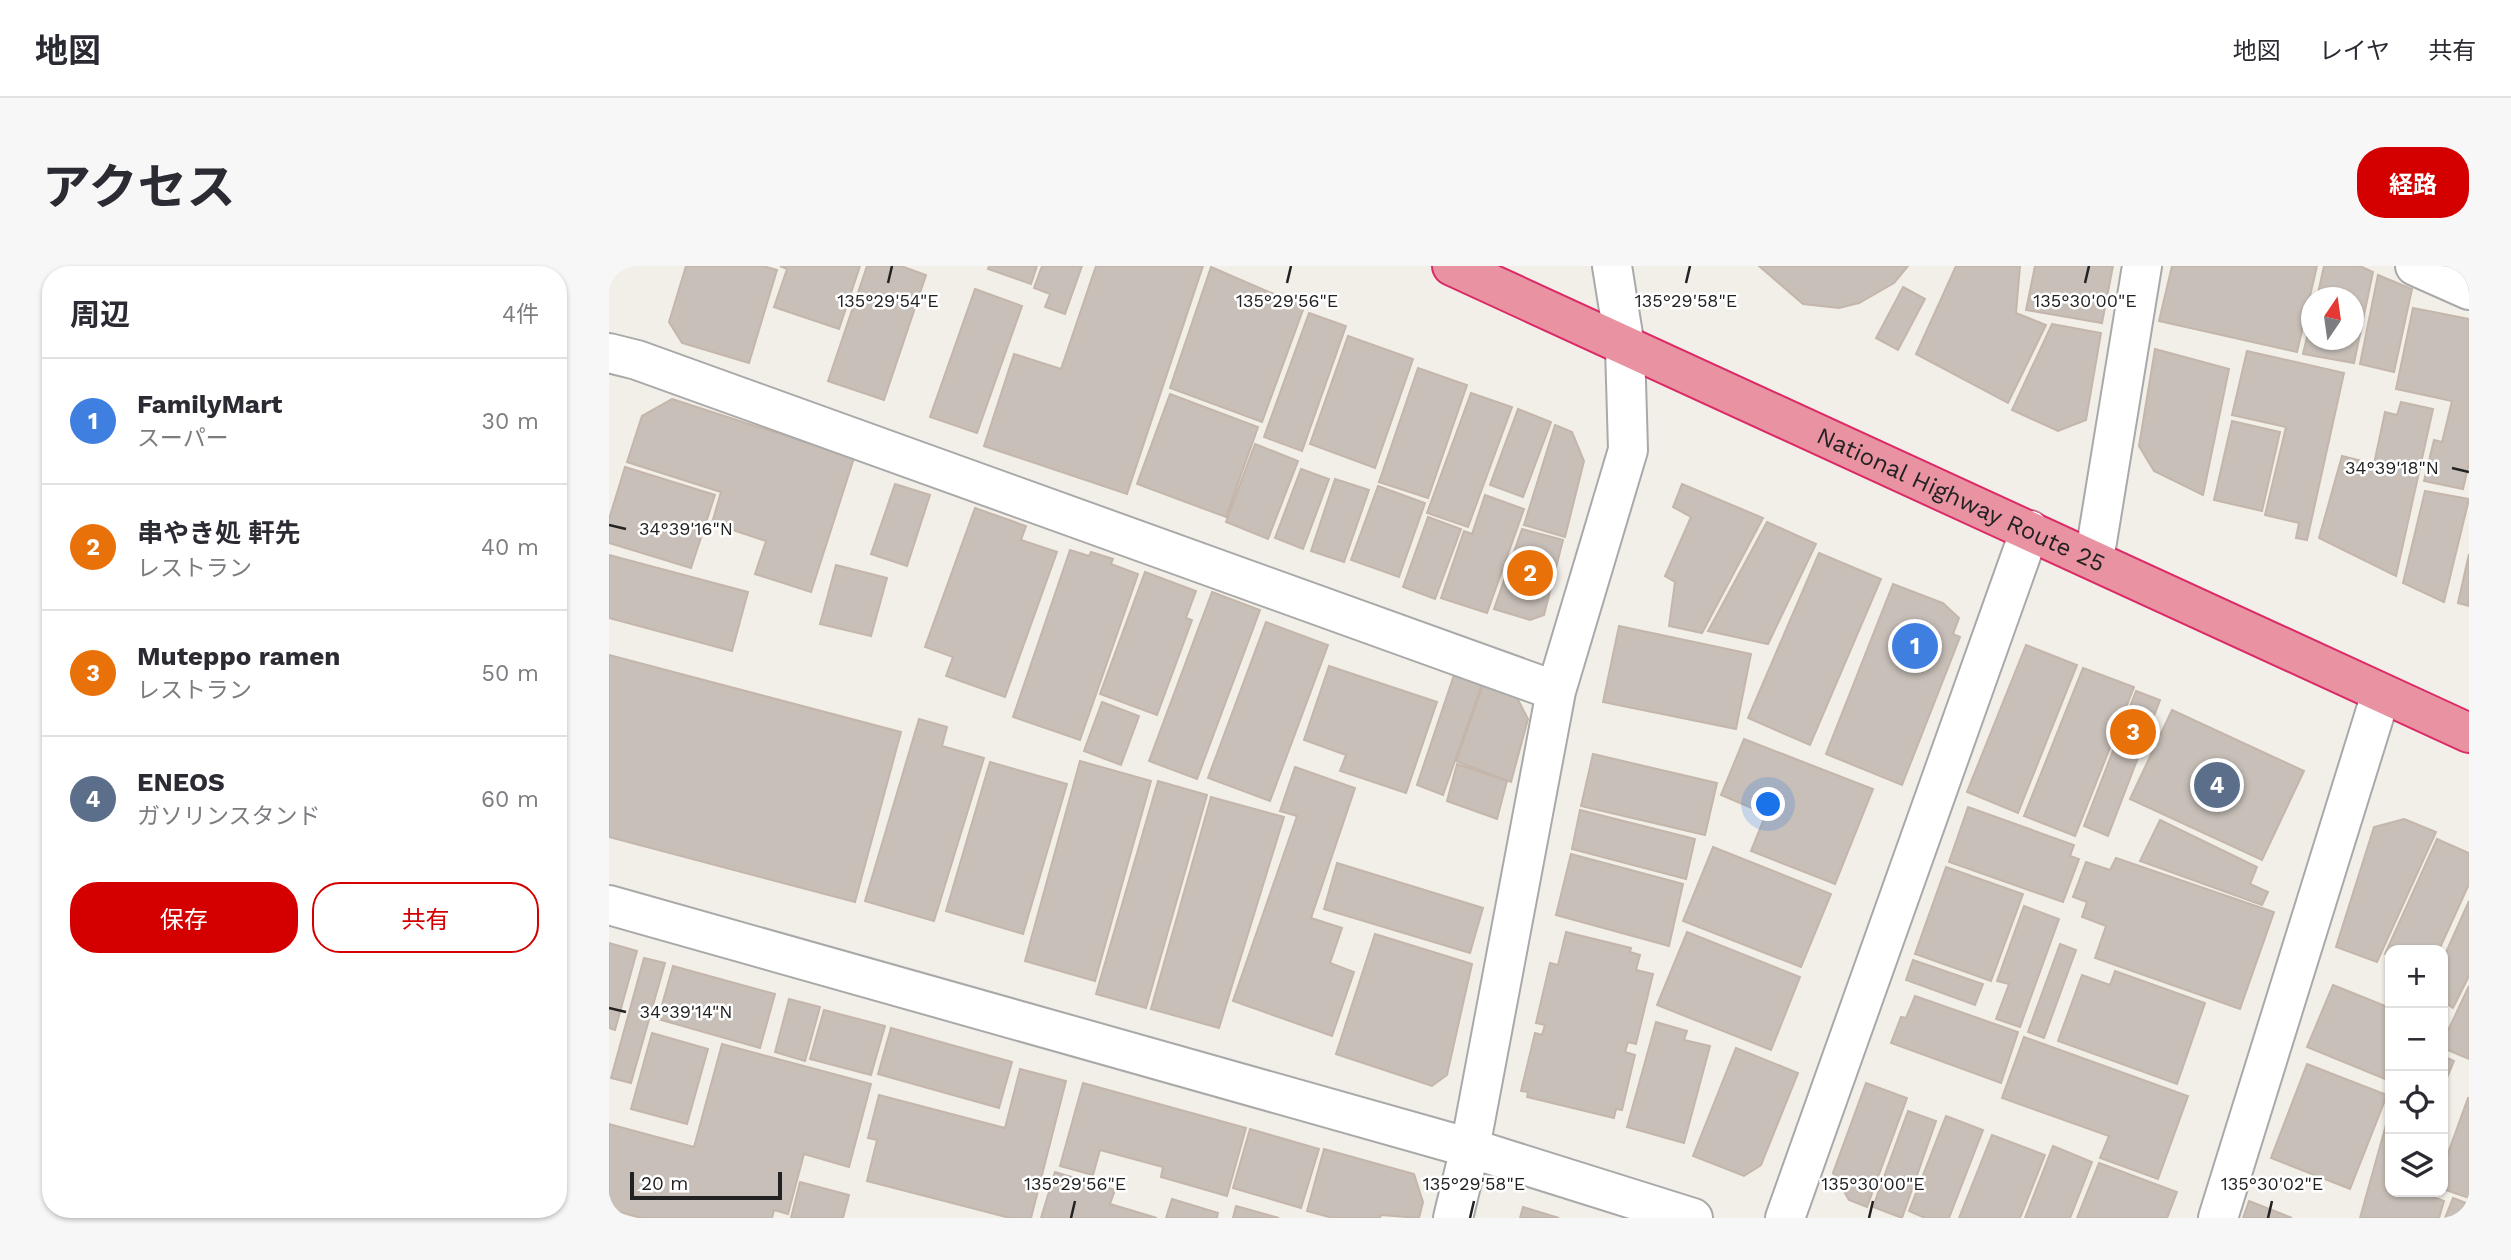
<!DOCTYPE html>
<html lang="ja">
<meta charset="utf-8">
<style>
body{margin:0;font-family:"Work Sans","Noto Sans JP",sans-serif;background:#f7f7f7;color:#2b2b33}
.controls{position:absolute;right:21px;bottom:21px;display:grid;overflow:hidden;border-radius:14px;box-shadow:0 2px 5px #0004}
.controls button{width:63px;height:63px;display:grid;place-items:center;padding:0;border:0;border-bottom:2px solid #e1e1e2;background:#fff;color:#2b2b33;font:35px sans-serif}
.compass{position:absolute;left:1692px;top:21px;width:63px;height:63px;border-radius:50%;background:#fff;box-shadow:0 2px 5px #0004;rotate:13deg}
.scale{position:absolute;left:21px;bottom:18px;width:152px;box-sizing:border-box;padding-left:7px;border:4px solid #222;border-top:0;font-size:19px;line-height:24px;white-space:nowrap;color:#222;-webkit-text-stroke:5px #fff;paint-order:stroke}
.you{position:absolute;left:1160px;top:539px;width:24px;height:24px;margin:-18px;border:5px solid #fff;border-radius:50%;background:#1a73e8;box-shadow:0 0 0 10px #1a73e833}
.badge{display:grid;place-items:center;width:46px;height:46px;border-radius:50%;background:#d40000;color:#fff;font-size:23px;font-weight:700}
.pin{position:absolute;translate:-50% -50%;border:4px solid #fff;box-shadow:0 2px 7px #0006}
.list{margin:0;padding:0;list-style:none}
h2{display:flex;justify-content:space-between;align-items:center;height:91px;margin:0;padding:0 28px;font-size:30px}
h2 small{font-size:23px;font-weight:400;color:#7c7c81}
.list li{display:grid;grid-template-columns:46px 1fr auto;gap:21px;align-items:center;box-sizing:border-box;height:126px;padding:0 28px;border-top:2px solid #e1e1e2}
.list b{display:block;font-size:26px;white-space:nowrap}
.list p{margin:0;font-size:23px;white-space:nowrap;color:#7c7c81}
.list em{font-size:23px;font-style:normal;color:#7c7c81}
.actions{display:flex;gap:14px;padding:21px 28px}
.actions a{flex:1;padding:16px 0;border:2px solid #d40000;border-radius:28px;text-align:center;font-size:24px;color:#d40000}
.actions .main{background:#d40000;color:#fff}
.icon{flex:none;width:38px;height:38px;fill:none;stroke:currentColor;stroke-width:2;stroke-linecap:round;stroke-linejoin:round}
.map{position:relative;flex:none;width:1860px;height:952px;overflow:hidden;border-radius:28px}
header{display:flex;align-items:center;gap:42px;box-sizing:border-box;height:98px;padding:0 35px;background:#fff;border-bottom:2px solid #e1e1e2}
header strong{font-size:33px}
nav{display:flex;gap:38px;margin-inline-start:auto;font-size:24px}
.intro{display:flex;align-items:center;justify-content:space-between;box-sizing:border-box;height:168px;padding:0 42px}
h1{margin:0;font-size:49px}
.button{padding:18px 32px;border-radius:28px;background:#d40000;color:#fff;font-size:24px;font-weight:700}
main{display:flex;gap:42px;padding:0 42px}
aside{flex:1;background:#fff;border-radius:28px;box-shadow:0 2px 5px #0004}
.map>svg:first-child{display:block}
.building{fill:#c7bfb8;stroke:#c4b6ab;stroke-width:2}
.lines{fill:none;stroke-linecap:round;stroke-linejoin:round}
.minor-casing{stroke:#a9a9a9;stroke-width:42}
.highway-casing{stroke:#dc2a67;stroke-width:42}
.minor{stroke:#fff;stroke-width:38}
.highway{stroke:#e892a2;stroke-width:38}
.ticks{fill:none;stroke:#222;stroke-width:2.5}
.labels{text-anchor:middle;stroke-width:5;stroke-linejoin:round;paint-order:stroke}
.street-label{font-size:24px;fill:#222;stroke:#fff}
.ticks-label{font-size:18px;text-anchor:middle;fill:#222;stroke:#fff;stroke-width:5;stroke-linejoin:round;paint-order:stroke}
</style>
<header>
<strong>地図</strong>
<nav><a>地図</a><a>レイヤ</a><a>共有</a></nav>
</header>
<div class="intro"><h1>アクセス</h1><a class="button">経路</a></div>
<main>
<aside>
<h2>周辺<small>4件</small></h2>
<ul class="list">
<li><span class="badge" style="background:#3f7fe0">1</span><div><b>FamilyMart</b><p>スーパー</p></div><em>30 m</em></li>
<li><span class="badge" style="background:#e8710a">2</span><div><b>串やき処 軒先</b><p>レストラン</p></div><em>40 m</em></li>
<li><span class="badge" style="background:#e8710a">3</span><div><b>Muteppo ramen</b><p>レストラン</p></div><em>50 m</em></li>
<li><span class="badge" style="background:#5c6f8a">4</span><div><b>ENEOS</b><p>ガソリンスタンド</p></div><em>60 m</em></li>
</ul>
<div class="actions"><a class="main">保存</a><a>共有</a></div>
</aside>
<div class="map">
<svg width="1860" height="952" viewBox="0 0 1860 952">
<rect width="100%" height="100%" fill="#f2efe9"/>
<path class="building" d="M77,0H154L168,4L140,97L73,77L60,56Z
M171,0H251L230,63L165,41L178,3Z
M258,0H292L317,9L275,134L219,115Z
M380,0H428L422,18L379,3Z
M433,0H473L456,48L436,41L441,28L425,22Z
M487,0H594L518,228L375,180L405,88L452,103Z
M1150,0H1299L1285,17L1250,37L1230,42L1194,38Z
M1347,0H1411L1407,47L1437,59L1399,137L1307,88Z
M1426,0H1504L1493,57L1417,44Z
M1563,0H1708L1688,86L1550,55Z
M1715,0H1751L1764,6L1745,97L1694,88L1702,54V74H1744V32H1708Z
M602,1L695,41L653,156L561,122Z
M1769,9L1803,23L1785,106L1751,98Z
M1294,21L1316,33L1289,84L1267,72Z
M366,23L413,40L368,167L321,151Z
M1804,42L1860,53V197L1854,223L1815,215L1825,174L1833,176L1843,135L1787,123Z
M700,47L737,60L693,185L655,171Z
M1443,58L1492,67L1477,154L1449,165L1403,144Z
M739,70L804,93L766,202L701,178Z
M1546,83L1620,103L1594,229L1545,205L1530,180Z
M1638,85L1735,107L1698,274L1687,272L1690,257L1656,249L1677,161L1623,149Z
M809,102L858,119L819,232L770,216Z
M862,127L903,141L859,261L818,247Z
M561,128L649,161L617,251L528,218Z
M63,133L245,192L202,326L146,308L157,275L103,257L112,226L18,196L33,150Z
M1792,136L1824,143L1787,310L1710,272L1733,190L1765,198L1776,146L1788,149Z
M909,143L942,156L914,231L881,219Z
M1623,155L1671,166L1653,245L1605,234Z
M946,159L963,166L975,195L956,271L915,259Z
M646,178L689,195L659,273L617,256Z
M16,201L106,229L82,302L0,277V253Z
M692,203L720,213L694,283L666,272Z
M726,213L760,224L735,296L702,285Z
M286,218L321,229L298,300L262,288Z
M1073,218L1154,252L1093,367L1060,360L1066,316L1056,310L1082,251L1064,241Z
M769,220L816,237L790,311L742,294Z
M1816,225L1860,233L1835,336L1794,317Z
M876,229L915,243L878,347L832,332L855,265L863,268Z
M366,242L417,260L412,274L448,286L396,431L337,410L344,391L316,381Z
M819,251L852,263L826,333L794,321Z
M1158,256L1207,278L1159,378L1099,365Z
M913,263L954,274L935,349L921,354L885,343Z
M461,284L480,290L482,286L504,293L502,298L529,308L471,474L404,451Z
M1210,287L1272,313L1201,479L1139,452Z
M1860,288V340L1849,337Z
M0,289L139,326L123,385L0,352Z
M227,299L278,312L262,370L211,358Z
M536,306L587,325L577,352L583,354L548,449L491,428Z
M1284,318L1334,337L1350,352L1344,368L1351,371L1293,519L1217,488Z
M603,326L651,344L588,513L540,495Z
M657,356L719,379L661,535L599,512Z
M1010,360L1142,388L1127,463L994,436Z
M1417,379L1468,399L1409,547L1358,526Z
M0,389L292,466L246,636L0,571Z
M720,400L828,436L797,527L731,505L737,489L695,474Z
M1474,402L1525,421L1466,570L1415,550Z
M846,406L874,415L834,529L808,519Z
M875,416L905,426L919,453L902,516L847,495Z
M1527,425L1551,434L1499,570L1475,560Z
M493,436L530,450L512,499L475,485Z
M1563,444L1695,505L1653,594L1521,533Z
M310,453L338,461L333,480L375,492L325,655L256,635Z
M1135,473L1264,523L1226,618L1142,585L1157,548L1112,529Z
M984,488L1108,517L1096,569L972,540Z
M471,495L542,515L486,715L416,695Z
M381,496L458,518L414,668L337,645Z
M848,498L898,515L888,553L838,535Z
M686,501L746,522L702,652L733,662L721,697L745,706L723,770L624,735L688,550L671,545Z
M549,515L598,529L537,742L487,728Z
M602,531L675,551L610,762L542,743Z
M1359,541L1465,579L1461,590L1470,593L1454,636L1340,596Z
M971,544L1086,573L1077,613L963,583Z
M1795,553L1827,566L1768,696L1727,681L1765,561Z
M1551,554L1648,601L1641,618L1659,626L1653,639L1531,595Z
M1828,573L1860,587V618L1830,684H1781V690L1776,688Z
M1104,581L1222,628L1192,701L1074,655Z
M962,588L1074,618L1060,680L947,649Z
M1507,592L1665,646L1631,743L1486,692L1497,660L1473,651L1478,636L1464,631L1477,596L1501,604Z
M728,597L874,642L861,687L715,643Z
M1337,601L1414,628L1382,715L1306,688Z
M1860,635V710L1844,742L1834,735V693Z
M1415,640L1450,653L1411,761L1387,753L1400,718L1388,715Z
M957,666L1022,682L1021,686L1031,689L1027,704L1044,708L1027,778L1019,776L1016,786L1026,789L1013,844L1007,843L1005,852L918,831L919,826L912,825L926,767L933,769L936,759L927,757L941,697L949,699Z
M1078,666L1191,711L1162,784L1048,739Z
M766,668L863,698L838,809L823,820L727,788Z
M0,677L28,685L6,764L0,762Z
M1451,678L1467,684L1435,772L1419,766Z
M35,692L56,697L22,817L2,812Z
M1304,694L1374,718L1366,739L1297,714Z
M64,700L166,728L151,782L49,753Z
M1506,705L1596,737L1568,818L1449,775L1473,709L1501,719Z
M1724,719L1781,742V815L1698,781Z
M1860,720V793L1834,782V775Z
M1306,730L1409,766L1392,817L1282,777L1292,751L1297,752Z
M180,733L211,741L196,795L166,786Z
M215,744L276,760L262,809L201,793Z
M1047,756L1078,765L1075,774L1101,780L1075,877L1018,861Z
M282,762L403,796L390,842L269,808Z
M43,767L99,783L78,858L22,843Z
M1415,771L1579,830L1549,913L1491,892L1500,870L1393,832Z
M113,778L262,818L240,901L195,888L179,948L165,944L163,952H32L0,943V858L85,881Z
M1127,782L1189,807L1152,899L1135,910L1084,890Z
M1834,790L1845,795L1834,821Z
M1698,798L1778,829L1741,923L1662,892Z
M411,803L457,815L422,952H401L258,915L268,874L259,872L270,829L396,862Z
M474,817L637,862L618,930L552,911L554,901L491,884L484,909L451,900Z
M1257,817L1298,832L1258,941L1240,934L1224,907Z
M1859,832H1860V932L1834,923V901Z
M1299,845L1327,855L1293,952L1264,941Z
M1780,848L1781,926H1823L1822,930L1835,935L1830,952H1751Z
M1337,850L1374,864L1340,952H1316L1300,945Z
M641,863L710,883L692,942L624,922Z
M1383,869L1436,889L1411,952H1350Z
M1444,880L1483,896L1461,952H1416Z
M715,883L805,908L814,936L810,952L772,949L771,952H724L698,945Z
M1490,897L1568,926L1558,952H1468Z
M446,906L506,924L501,938L548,952H432Z
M191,916L240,929L234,952H182Z
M1844,932L1860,938V952H1836Z
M563,933L609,947L608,952H557Z
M1640,935L1683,952H1634Z
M627,940L670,952H624Z
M914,941L950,952H911Z"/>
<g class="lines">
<defs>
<path id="minor" d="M1806,0L1860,24
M0,87L28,94L947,425
M1485,294L1533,0
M0,639L861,882L1084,952
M844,952L861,882L947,425L1019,184L1016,81L1003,0
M1176,952L1421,264
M1609,952L1772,428"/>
<g id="highway">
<path id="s1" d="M843,0L1860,467"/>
</g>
</defs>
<use href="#minor" class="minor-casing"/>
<use href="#highway" class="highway-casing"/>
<use href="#minor" class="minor"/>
<use href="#highway" class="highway"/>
</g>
<path class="ticks" d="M279,17L283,0M678,17L682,0M1077,17L1081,0M1476,17L1480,0M1843,202L1860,206M0,259L17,263M0,742L17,746M462,952L466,935M861,952L865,935M1260,952L1264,935M1659,952L1663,935"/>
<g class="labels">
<g class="street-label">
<text dy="8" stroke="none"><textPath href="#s1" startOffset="560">National Highway Route 25</textPath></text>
</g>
</g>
<g class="ticks-label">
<text x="279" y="41">135°29'54"E</text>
<text x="678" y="41">135°29'56"E</text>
<text x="1077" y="41">135°29'58"E</text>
<text x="1476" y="41">135°30'00"E</text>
<text x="1783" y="208">34°39'18"N</text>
<text x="77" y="269">34°39'16"N</text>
<text x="77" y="752">34°39'14"N</text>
<text x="466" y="924">135°29'56"E</text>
<text x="865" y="924">135°29'58"E</text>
<text x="1264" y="924">135°30'00"E</text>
<text x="1663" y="924">135°30'02"E</text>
</g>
</svg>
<div class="controls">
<button>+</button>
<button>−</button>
<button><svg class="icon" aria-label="locate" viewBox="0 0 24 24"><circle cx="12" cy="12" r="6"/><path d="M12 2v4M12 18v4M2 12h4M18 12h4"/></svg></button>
<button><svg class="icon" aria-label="layers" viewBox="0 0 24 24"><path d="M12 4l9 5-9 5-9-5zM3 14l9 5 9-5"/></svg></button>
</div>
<svg class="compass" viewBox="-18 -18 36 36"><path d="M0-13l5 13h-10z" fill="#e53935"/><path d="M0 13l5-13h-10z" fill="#7c7c81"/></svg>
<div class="scale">20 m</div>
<div class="you"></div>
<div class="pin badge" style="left:1306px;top:380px;background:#3f7fe0">1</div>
<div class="pin badge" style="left:921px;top:307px;background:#e8710a">2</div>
<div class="pin badge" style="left:1524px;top:466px;background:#e8710a">3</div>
<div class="pin badge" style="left:1608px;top:519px;background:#5c6f8a">4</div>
</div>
</main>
